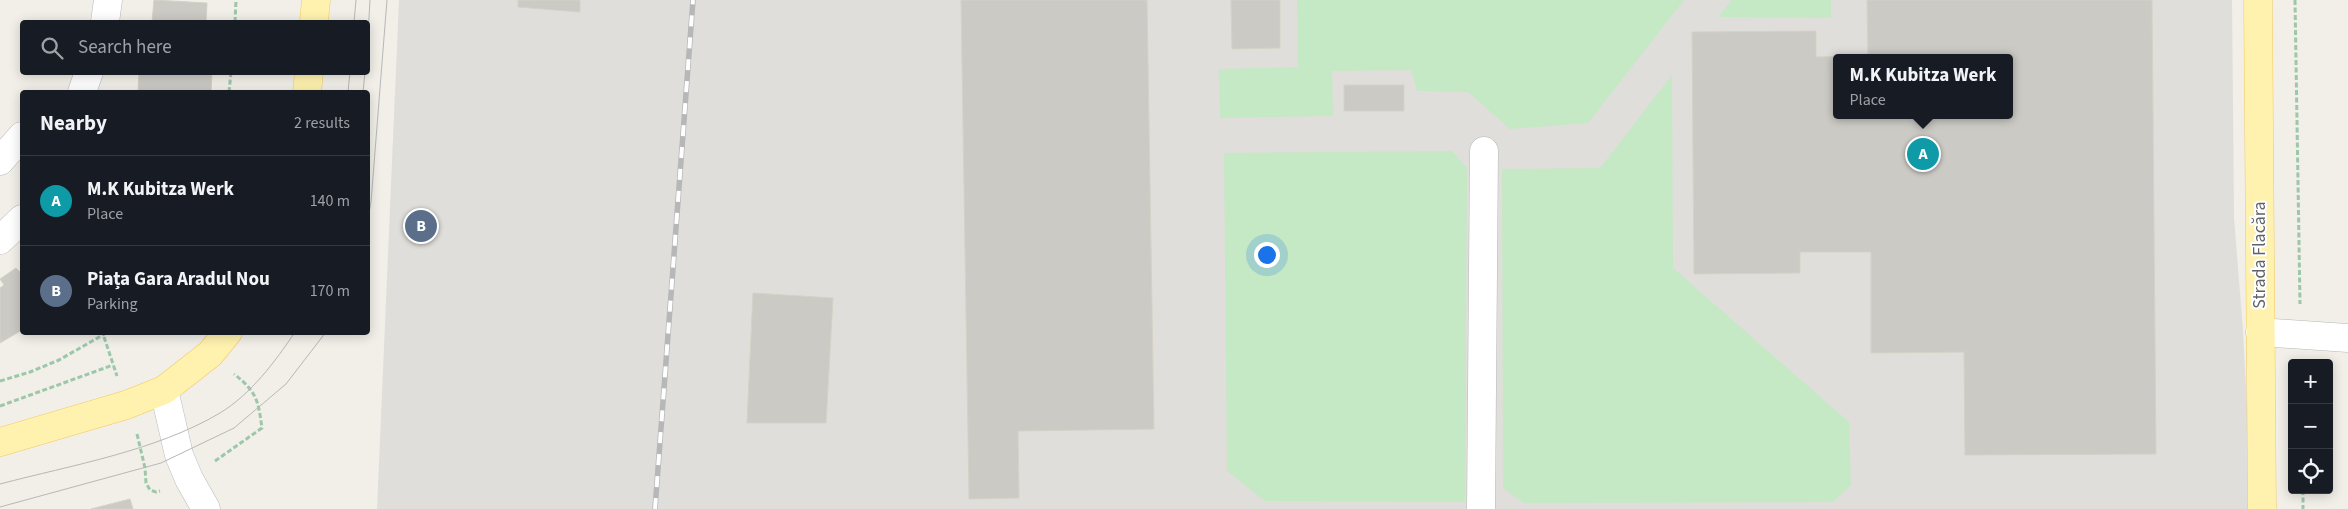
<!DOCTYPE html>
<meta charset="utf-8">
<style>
body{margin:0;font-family:"Source Sans 3",sans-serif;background:#20242c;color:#f1f3f6}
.controls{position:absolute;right:15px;bottom:15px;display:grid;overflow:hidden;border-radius:5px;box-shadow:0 2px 12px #0003}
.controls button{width:45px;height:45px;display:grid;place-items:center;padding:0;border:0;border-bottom:1px solid #363941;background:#171b24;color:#f1f3f6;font:25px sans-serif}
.you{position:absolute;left:1266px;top:254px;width:18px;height:18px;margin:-12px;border:4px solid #fff;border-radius:50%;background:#1a73e8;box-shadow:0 0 0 8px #1a73e833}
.badge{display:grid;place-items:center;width:32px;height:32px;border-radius:50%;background:#db2777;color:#fff;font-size:16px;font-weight:700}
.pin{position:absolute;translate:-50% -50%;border:2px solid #fff;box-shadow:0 1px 5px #0006}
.popup{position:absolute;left:1833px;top:54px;width:180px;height:65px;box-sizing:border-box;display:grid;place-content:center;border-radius:5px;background:#171b24;filter:drop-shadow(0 1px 4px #0005);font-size:16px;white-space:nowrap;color:#9ea1a6}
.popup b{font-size:19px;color:#f1f3f6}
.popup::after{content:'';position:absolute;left:50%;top:100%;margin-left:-10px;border:10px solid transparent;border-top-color:#171b24}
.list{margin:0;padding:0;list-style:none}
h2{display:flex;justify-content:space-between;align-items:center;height:65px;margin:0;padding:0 20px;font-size:21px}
h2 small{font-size:16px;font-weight:400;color:#9ea1a6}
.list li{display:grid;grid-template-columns:32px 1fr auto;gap:15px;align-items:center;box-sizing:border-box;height:90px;padding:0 20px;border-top:1px solid #363941}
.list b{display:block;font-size:19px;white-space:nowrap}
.list p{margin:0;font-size:16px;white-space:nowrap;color:#9ea1a6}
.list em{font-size:16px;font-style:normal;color:#9ea1a6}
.icon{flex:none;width:28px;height:28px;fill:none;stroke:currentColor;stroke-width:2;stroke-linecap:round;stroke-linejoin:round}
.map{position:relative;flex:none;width:2348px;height:509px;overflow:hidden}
.search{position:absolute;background:#171b24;box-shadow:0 2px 12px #0003;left:20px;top:20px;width:350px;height:55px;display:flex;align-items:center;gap:12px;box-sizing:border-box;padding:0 18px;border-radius:5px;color:#9ea1a6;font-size:19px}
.panel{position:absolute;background:#171b24;box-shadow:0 2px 12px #0003;left:20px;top:90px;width:350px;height:245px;border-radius:5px}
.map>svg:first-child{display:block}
.industrial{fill:#e0deda;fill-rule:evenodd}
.green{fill:#c5e8c5}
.building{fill:#cccac5;stroke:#d6d1c6;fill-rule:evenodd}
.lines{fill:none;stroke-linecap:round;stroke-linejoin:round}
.minor-casing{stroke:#b5b8bc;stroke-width:29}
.major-casing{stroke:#f2c960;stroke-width:29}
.path{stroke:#9cc7a9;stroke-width:3;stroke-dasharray:5 2.5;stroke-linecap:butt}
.minor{stroke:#fff;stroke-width:28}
.major{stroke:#fff2af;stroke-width:28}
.tram{stroke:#b6b7b8;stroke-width:1}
.rail-casing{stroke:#b6b7b8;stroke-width:5.5}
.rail{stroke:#fff;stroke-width:4;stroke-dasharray:11;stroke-linecap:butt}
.labels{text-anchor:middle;stroke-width:4;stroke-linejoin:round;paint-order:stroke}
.street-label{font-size:18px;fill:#5f6368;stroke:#fff}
</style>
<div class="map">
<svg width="2348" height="509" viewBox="0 0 2348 509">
<rect width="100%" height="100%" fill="#f1efe8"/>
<path class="industrial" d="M399,0H2232L2234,218L2243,330L2252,509H377ZM1837,58H2009V115H1837Z"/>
<path class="green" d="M1297,0H1684L1588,123L1510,129L1468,92L1417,91L1411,70L1332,71L1333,116L1220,118L1219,69L1298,67Z
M1732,0H1831V18L1718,17Z
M1672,75L1673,268L1849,422L1851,485L1833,502L1524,503L1503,488L1502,169L1600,168Z
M1452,151L1467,168L1465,502L1265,501L1227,471L1224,153Z"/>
<path class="building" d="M154,0L207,3L206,22H152Z
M518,0H580V12L518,7Z
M961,0H1147L1154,429L1018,431L1019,498L969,499Z
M1231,0H1280V48L1232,49Z
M1867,0H2152L2156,454L1965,455L1964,352L1871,353V252H1800V273L1694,274L1692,32L1816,31V57L1868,56ZM1837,58H2009V115H1837Z
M139,72H212L211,92H138Z
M1344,85H1404V111H1344Z
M16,268L22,274V330L0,343V288L4,285L0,279Z
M753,293L833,298L826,423H747Z
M130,499L133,509H91Z"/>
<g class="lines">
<defs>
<path id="minor" d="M105,22L108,0
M82,92L89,72
M0,161L22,136
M0,240L22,219
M2260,332L2348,338
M164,390L179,455L189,479L206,509
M1481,509L1484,151"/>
<path id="major" d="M2258,0L2262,509
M314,22L316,0
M307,92L309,72
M0,442L126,405L164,390L210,354L228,332"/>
</defs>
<use href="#minor" class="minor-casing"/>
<use href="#major" class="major-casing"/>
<path class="path" d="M2295,0L2300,304
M235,22L236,0
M229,92L231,72
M104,337L117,376
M0,381L30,372L59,360L108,332
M0,406L113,365
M137,434L145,468L146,483L150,490L156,492L160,491
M215,461L262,428C258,400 257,392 234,374
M2303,490V509"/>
<use href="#minor" class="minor"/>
<use href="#major" class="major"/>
<path class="tram" d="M354,22L356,0
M368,35L370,0
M348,92L350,72
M363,92L365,72
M368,218L371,202L387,0
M0,484C72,465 156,451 220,413C251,394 275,362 295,332
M0,507L161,463L234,428L286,384L326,332"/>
<defs>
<path id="rail" d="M655,509L693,0"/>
</defs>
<use href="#rail" class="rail-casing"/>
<use href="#rail" class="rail"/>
</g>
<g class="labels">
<g class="street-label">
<text transform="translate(2259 255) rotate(-90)" y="6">Strada Flacăra</text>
</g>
</g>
</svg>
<div class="controls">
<button>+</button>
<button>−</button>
<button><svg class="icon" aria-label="locate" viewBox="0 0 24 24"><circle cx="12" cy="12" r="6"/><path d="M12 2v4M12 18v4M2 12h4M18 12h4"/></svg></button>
</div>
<div class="you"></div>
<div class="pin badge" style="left:1923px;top:154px;background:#0f9aa8">A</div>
<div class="popup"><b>M.K Kubitza Werk</b>Place</div>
<div class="pin badge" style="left:421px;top:226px;background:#5c6f8a">B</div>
<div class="search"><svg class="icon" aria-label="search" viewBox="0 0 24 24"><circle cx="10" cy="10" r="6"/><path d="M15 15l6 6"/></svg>Search here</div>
<section class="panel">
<h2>Nearby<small>2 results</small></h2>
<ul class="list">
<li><span class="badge" style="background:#0f9aa8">A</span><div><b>M.K Kubitza Werk</b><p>Place</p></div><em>140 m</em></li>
<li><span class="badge" style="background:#5c6f8a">B</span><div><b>Piața Gara Aradul Nou</b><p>Parking</p></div><em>170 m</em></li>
</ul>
</section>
</div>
